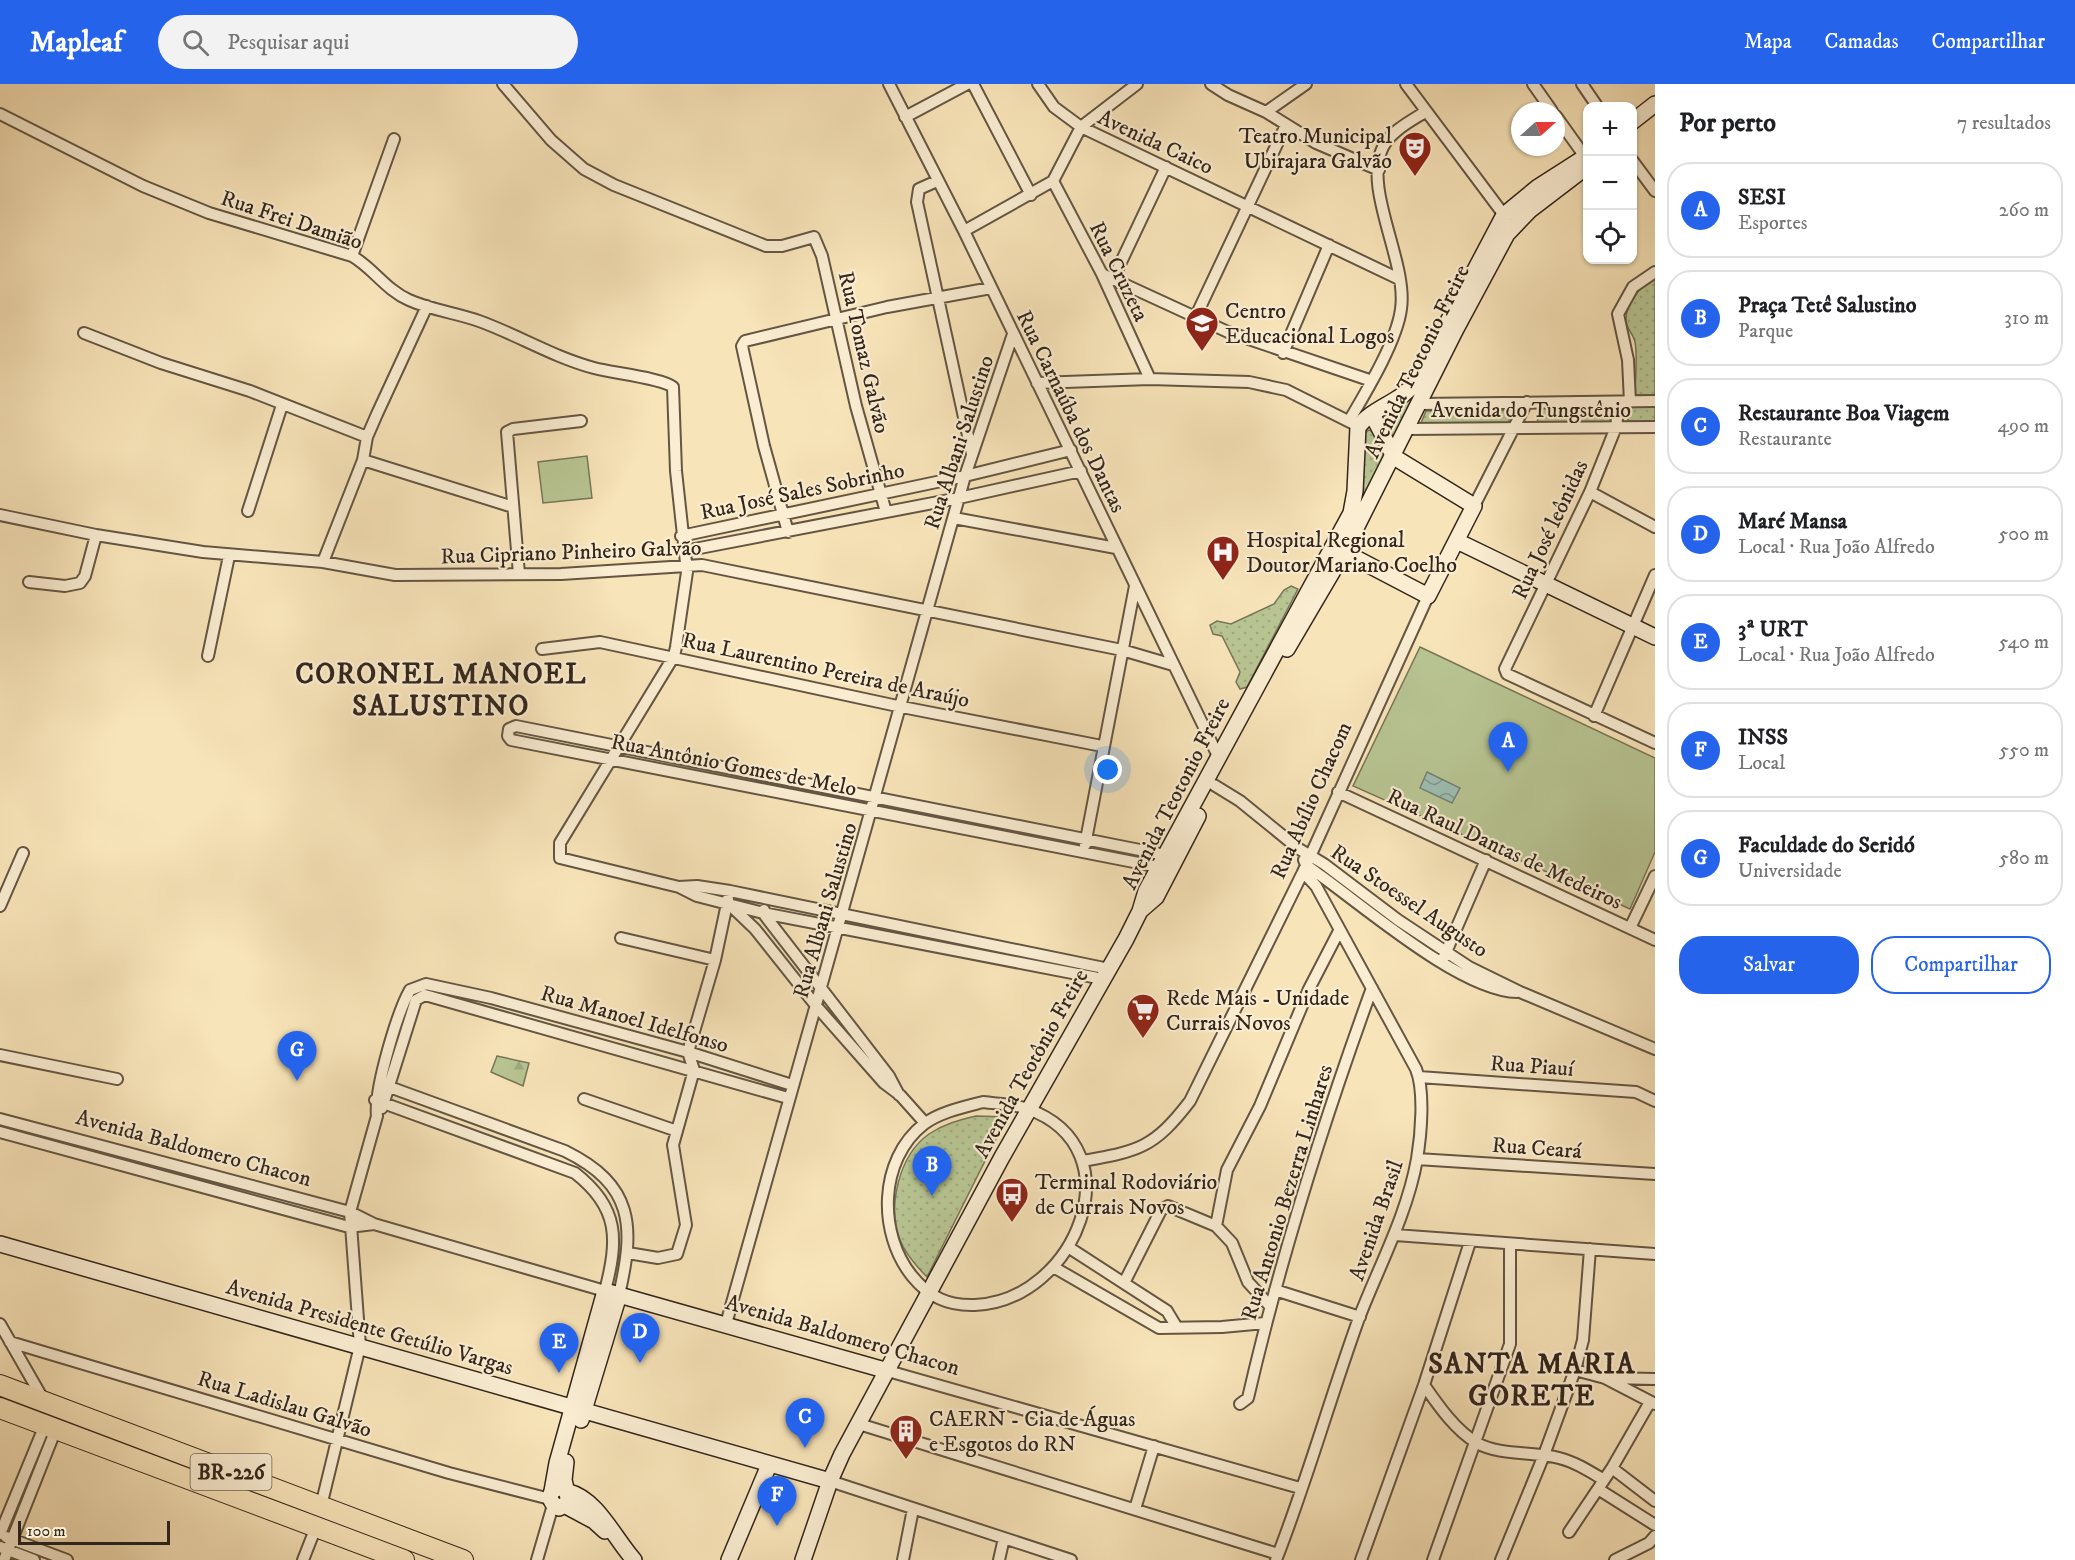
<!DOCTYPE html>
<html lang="pt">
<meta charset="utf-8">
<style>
body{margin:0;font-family:"IM FELL DW Pica",serif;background:#f2f2f2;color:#202124}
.controls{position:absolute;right:18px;top:18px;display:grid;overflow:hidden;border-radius:12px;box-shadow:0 2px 4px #0004}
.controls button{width:54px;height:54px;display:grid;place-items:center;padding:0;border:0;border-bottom:2px solid #e0e0e0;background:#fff;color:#202124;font:30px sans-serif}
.compass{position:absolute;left:1511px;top:18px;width:54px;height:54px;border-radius:50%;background:#fff;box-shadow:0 2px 4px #0004;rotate:69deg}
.scale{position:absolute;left:18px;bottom:15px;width:152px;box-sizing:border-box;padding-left:6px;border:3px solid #33261c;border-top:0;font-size:16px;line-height:21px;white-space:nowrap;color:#33261c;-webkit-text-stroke:4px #faedd2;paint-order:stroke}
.you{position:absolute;left:1108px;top:686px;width:21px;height:21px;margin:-15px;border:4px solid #fff;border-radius:50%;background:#1a73e8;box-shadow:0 0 0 9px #1a73e833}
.badge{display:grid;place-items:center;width:39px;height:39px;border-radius:50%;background:#2563eb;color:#fff;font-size:20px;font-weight:700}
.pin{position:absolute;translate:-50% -50px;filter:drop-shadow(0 2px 3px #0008)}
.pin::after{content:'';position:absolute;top:32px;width:21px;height:18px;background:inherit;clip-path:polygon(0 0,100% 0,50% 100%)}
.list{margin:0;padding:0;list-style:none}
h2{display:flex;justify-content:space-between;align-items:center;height:78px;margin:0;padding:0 24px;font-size:26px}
h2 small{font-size:20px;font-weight:400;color:#757577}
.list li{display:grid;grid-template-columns:39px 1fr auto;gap:18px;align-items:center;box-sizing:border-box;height:96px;margin:0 12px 12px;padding:0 12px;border:2px solid #e0e0e0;border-radius:24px}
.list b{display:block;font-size:22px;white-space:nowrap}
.list p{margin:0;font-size:20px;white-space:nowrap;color:#757577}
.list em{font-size:20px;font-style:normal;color:#757577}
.actions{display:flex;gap:12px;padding:18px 24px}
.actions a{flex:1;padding:14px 0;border:2px solid #2563eb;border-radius:24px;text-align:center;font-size:21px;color:#2563eb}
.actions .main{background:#2563eb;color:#fff}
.icon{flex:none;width:33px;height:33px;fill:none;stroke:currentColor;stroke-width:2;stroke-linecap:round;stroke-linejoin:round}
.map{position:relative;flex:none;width:1655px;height:1476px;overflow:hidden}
header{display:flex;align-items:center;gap:36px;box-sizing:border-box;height:84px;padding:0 30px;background:#2563eb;color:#fff}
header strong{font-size:28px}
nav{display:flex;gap:33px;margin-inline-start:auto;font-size:21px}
.search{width:420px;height:54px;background:#f2f2f2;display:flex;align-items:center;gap:15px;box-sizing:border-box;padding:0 21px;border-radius:33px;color:#757577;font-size:22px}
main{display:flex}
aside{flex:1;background:#fff}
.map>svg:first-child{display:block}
.green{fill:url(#green-dots);stroke:#767658;stroke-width:1.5}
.forest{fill:url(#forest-firs);stroke:#767658;stroke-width:1.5}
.pitch{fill:#b8c593;stroke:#767658;stroke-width:1.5}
.water{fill:url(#water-waves);stroke:#738176;stroke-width:1.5}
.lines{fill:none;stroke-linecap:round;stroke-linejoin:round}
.street-casing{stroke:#645643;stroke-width:14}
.secondary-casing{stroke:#33261c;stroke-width:18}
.highway-casing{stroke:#33261c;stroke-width:22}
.street{stroke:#faedd2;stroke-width:10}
.secondary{stroke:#faedd2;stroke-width:15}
.highway{stroke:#f8e4b9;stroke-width:20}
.labels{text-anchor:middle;stroke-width:4.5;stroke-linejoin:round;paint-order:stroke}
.shield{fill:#faedd2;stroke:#6f6253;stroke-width:1.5}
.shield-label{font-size:21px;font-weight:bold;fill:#33261c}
.poi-label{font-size:22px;fill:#33261c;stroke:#faedd2;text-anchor:start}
.street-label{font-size:22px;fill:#33261c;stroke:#faedd2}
.district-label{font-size:28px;font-weight:bold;letter-spacing:1.5px;fill:#33261c;stroke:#faedd2}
</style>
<header>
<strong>Mapleaf</strong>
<div class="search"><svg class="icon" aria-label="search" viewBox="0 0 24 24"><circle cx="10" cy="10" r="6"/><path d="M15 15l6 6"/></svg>Pesquisar aqui</div>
<nav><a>Mapa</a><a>Camadas</a><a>Compartilhar</a></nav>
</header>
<main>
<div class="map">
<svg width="1655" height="1476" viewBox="0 0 1655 1476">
<defs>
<pattern id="green-dots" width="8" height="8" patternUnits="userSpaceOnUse" patternTransform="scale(1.5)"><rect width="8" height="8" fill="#b8c593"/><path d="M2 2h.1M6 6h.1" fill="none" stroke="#9fa97e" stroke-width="1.8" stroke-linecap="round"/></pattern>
<pattern id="forest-firs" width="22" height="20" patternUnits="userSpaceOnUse" patternTransform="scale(1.5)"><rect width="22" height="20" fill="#b8c593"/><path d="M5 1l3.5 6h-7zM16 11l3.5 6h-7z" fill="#9fa97e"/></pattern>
<pattern id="water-waves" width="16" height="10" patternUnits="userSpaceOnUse" patternTransform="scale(1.5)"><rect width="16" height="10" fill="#9dbeb2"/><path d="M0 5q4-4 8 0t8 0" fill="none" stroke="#819a90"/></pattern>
</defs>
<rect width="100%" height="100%" fill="#f8e4b9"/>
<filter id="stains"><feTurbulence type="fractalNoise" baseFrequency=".00333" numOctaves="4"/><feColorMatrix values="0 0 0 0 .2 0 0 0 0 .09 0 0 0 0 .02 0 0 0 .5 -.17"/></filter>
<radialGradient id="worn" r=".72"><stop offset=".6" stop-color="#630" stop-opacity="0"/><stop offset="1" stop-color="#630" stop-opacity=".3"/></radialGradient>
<path class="green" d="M1655,195V311H1635C1635,294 1638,274 1635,258C1634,252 1629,247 1627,241C1622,224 1640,201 1655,195Z
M1419,306L1393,363L1378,334L1398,324Z
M1627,322L1655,323V337H1628Z
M1611,323L1610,339H1537L1540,324Z
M1512,326L1508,341L1421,339L1426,327Z
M1369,346L1378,352L1386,372L1356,429L1364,350Z
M1291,502L1298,505L1247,603L1240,605L1236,598L1240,588L1222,552L1213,550L1210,541L1217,537L1231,540L1274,520L1284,506Z
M976,1032L1007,1033L927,1193C916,1182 906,1171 900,1156C887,1122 899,1071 929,1050C944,1040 959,1036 976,1032Z"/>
<path class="forest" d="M497,972L529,979L523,1002L491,988Z"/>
<path class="pitch" d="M587,372L592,414L543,419L538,378Z
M1420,563L1655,674V768L1630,825L1353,702Z"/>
<path class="water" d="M1427,688L1460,704L1452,719L1420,704Z"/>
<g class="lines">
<defs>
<path id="street" d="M503,0L551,56L584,85L614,101L766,162H782L814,153L822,172L856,322L886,428
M889,0L964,147L1218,672
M973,0L1031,111
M1038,0L1054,23L1081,43L1399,195
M1211,0L1228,11L1266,28L1316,59L1379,86
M1406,0L1504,131
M1533,0L1552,27
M1582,0L1597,22
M1266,28L1306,0
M0,30L143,102L209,129L352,172C373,184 386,206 409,216C431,226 457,229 479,237C518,251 553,273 594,284C612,289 662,294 673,303L676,387L687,488L676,563L674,572L560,759V774L679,803L697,812L763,829L1103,895
M1556,32L1588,77
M905,33L967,0
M1632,76L1655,107
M937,97L919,105L917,118L972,370
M1053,97L1102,190L1150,295
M964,147L1053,97L1081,43L1137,0
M352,172L394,55
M1102,190L1228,248L1372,297
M1113,195L1166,83
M1195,234L1286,41
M84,249L161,279L250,307L367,353
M1283,269L1329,161
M1037,299L1150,295L1249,298L1286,306L1354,340
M1619,318L1616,343L1590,408L1505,585L1507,590L1655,659
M1630,318L1628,276L1618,230L1633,203L1655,188
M1419,320L1655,317
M1349,337C1366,308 1397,257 1401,225C1408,178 1362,104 1383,63C1391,47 1411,37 1425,28
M1408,345L1655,343
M363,376L513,423
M1590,408L1655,443
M1474,422L1527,318
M248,427L282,321
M0,431L96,451L203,468L323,478L395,491L561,490L702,481L1122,566L1173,581
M954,434L1116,464
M788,448L764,362L742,262L745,257L887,223L991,204
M681,452L965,392L1071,366
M684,467L959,414L1081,387
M323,478L363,376L367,353L377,330L427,222
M519,490L507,348L513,345L581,337
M29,498L65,502L80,499L85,492L96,451
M542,565L600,558L902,623L1102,662
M208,572L229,472
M1594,632L1655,491
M1214,701L1240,717L1299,765L1324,780L1398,836L1469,883L1520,908L1655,965
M1338,708L1655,856
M1085,761L1135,502
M1304,776L1306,781L1317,789C1364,822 1461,907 1517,908
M1159,783L511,656L508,652L509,645L516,642L1165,771
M679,803L697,802L730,807L1109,885
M0,822L23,769
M732,823L755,845L817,923L884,999L900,1011L925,1039
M764,826L763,829L889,992L899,1011
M1630,844L1655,792
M621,854L715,876
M1443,875L1486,776
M0,971L117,995
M1419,993L1636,1008L1655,1017
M384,1001L565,1067C634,1101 635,1142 619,1211
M584,1015L677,1047
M983,1018C998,1020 1014,1020 1028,1025C1138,1065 1075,1217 975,1221C948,1222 929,1213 912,1192C878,1150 878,1076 924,1040C940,1028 964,1023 983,1018Z
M382,1024L416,916L425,911L788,1014
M0,1035L350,1128L374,1140L605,1207C618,1156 620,1124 575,1089L375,1016
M0,1048L349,1143L374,1140
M1417,1075L1655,1090
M1083,1077C1139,1067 1154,1064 1190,1017L1303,788L1428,512
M1216,1142L1227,1086L1260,1022L1309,905L1339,847
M1395,1151L1655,1170
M1068,1163L1167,1227L1176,1242
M628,1169L658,1174L677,1170L686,1141L673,1061L694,986L688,968L715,876L728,815
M1055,1184L1159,1244L1222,1243L1265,1239
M1124,1199L1161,1126L1168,1122L1216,1142L1232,1159L1248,1198L1270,1222
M1275,1206L1360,1233
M0,1240L43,1315
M726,1240L965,392L1013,250
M10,1258L449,1389L550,1415
M1575,1286L1605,1294L1655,1320
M888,1287L1300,1404
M1607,1294L1655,1295
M1424,1301C1438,1321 1455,1346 1477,1359C1500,1372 1533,1367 1559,1374C1575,1378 1589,1387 1604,1396
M1240,1320L1248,1314C1280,1175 1323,1039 1372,904
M859,1340L1278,1470
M1612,1384L1655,1417
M830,1397L1071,1476
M1598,1405L1655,1441
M321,1422L360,1262L350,1128L377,1032C374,1006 397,929 410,906L426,900L491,914L688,968L792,1001
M1135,1425L1154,1362
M1569,1448L1612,1384L1650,1318
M0,1450L45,1341
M6,1453L67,1476
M0,1463L34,1476
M4,1476L56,1345
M303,1476L316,1443
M537,1476L553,1421
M903,1476L913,1425
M999,1476L1004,1454
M1276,1476C1307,1397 1330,1314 1359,1234C1379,1182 1407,1131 1417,1075C1421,1051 1425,1007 1416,985L1316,802L1303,788
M1361,1476L1424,1301L1470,1158
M1433,1476L1510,1260V1161
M1501,1476L1544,1371L1575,1286L1583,1256L1590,1165
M1615,1476L1649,1459L1655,1452"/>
<path id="secondary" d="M1632,38L1655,20
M1457,457L1655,553
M1344,468L1428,512L1474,422L1394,373L1372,330
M1287,565L1344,468L1456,245L1507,150L1530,126L1585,84
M1141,826L1156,813L1198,732
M0,1160L830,1397
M581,1336L619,1211
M565,1405L561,1403L552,1407C548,1415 552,1420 559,1424L569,1418L564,1396L566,1378
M552,1407L557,1379L605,1207L888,1287
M569,1408C597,1415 615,1455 634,1476
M566,1422L594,1437L605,1447
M729,1476L769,1381
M803,1476L830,1397L842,1370L1002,1073L1126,855L1140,827L1146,807L1351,429L1355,407L1358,343C1373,323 1400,319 1416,298L1504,131L1538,103L1588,71"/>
<path id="highway" d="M0,1301L463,1476
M0,1324L404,1476"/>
</defs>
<use href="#street" class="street-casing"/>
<use href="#secondary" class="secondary-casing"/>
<use href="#highway" class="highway-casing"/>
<use href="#street" class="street"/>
<use href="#secondary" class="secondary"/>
<use href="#highway" class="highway"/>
</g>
<defs>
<symbol id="theatre-pin" viewBox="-11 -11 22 30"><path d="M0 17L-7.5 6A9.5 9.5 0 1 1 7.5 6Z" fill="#8f2418" stroke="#faedd2"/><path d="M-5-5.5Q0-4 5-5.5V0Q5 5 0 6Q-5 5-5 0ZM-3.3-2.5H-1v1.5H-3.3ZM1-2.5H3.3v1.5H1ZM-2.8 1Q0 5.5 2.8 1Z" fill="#fff"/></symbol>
<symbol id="school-pin" viewBox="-11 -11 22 30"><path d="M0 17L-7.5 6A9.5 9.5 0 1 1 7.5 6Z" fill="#8f2418" stroke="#faedd2"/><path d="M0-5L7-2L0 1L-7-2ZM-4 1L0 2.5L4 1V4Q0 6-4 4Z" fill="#fff"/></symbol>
<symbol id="hospital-pin" viewBox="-11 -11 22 30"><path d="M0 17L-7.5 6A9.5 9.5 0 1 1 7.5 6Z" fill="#8f2418" stroke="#faedd2"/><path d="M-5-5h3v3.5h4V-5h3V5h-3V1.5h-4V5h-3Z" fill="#fff"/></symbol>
<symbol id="supermarket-pin" viewBox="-11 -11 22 30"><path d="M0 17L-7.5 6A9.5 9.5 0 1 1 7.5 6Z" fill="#8f2418" stroke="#faedd2"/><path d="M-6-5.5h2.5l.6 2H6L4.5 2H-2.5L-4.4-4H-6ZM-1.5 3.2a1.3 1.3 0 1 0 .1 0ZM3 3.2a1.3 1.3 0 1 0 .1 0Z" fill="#fff"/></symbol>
<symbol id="bus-pin" viewBox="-11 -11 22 30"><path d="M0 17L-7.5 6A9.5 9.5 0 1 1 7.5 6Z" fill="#8f2418" stroke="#faedd2"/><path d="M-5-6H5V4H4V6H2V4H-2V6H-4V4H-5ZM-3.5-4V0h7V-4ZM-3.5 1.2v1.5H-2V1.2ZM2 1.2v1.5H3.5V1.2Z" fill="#fff"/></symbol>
<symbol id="building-pin" viewBox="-11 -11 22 30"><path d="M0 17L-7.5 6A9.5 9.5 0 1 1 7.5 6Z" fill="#8f2418" stroke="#faedd2"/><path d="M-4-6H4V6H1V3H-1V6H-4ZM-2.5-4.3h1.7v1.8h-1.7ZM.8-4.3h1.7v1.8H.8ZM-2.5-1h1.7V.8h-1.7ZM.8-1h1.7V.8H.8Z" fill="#fff"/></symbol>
</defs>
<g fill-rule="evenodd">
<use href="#theatre-pin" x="1396" y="45" width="38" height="52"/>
<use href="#school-pin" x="1183" y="220" width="38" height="52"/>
<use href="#hospital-pin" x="1204" y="449" width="38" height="52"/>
<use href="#supermarket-pin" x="1124" y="907" width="38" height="52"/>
<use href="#bus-pin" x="993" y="1091" width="38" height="52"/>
<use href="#building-pin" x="887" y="1328" width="38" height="52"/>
</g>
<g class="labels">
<rect class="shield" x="190.5" y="1370" width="81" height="36" rx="4.5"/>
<g class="shield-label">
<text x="231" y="1395">BR-226</text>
</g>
<g class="poi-label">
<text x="1392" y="59" text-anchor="end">Teatro Municipal<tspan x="1392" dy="25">Ubirajara Galvão</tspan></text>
<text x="1225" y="234">Centro<tspan x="1225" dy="25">Educacional Logos</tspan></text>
<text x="1246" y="463">Hospital Regional<tspan x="1246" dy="25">Doutor Mariano Coelho</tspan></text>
<text x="1166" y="921">Rede Mais - Unidade<tspan x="1166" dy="25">Currais Novos</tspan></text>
<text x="1035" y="1105">Terminal Rodoviário<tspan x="1035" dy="25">de Currais Novos</tspan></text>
<text x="929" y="1342">CAERN - Cia de Águas<tspan x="929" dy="25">e Esgotos do RN</tspan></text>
</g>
<g class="street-label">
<text transform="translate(1156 57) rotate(25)" y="8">Avenida Caico</text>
<text transform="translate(292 135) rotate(18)" y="8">Rua Frei Damião</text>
<text transform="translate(1120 187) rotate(64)" y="8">Rua Cruzeta</text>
<text transform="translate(865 268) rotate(77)" y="8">Rua Tomaz Galvão</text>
<text transform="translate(1416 277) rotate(-64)" y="8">Avenida Teotonio Freire</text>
<text x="1531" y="333">Avenida do Tungstênio</text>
<text transform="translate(1072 327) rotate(64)" y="8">Rua Carnaúba dos Dantas</text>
<text transform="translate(958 358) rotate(-72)" y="8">Rua Albani Salustino</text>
<text transform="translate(802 406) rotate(-12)" y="8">Rua José Sales Sobrinho</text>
<text transform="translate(1549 445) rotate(-65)" y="8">Rua José leônidas</text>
<text transform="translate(571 467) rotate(-2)" y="8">Rua Cipriano Pinheiro Galvão</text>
<text transform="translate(826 585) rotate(12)" y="8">Rua Laurentino Pereira de Araújo</text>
<text transform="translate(734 680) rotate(11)" y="8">Rua Antônio Gomes de Melo</text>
<text transform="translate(1175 709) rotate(-63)" y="8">Avenida Teotonio Freire</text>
<text transform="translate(1310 716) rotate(-66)" y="8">Rua Abílio Chacom</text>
<text transform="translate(1505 764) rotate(25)" y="8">Rua Raul Dantas de Medeiros</text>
<text transform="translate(1410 816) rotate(34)" y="8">Rua Stoessel Augusto</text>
<text transform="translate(824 826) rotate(-74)" y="8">Rua Albani Salustino</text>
<text transform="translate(635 934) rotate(16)" y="8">Rua Manoel Idelfonso</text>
<text transform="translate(1030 979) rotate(-61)" y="8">Avenida Teotônio Freire</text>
<text transform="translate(1532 981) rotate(4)" y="8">Rua Piauí</text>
<text transform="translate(194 1063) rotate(15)" y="8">Avenida Baldomero Chacon</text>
<text transform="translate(1537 1063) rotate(4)" y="8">Rua Ceará</text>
<text transform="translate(1286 1108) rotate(-73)" y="8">Rua Antonio Bezerra Linhares</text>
<text transform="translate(1375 1136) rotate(-71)" y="8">Avenida Brasil</text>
<text transform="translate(370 1242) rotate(16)" y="8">Avenida Presidente Getúlio Vargas</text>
<text transform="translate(843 1250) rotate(16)" y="8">Avenida Baldomero Chacon</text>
<text transform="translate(285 1319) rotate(17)" y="8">Rua Ladislau Galvão</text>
</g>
<g class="district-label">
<text x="441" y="599">CORONEL MANOEL<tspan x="441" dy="32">SALUSTINO</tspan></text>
<text x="1532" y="1289">SANTA MARIA<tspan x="1532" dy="32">GORETE</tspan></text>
</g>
</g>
<rect width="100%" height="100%" filter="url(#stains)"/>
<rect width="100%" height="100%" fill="url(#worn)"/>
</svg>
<div class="controls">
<button>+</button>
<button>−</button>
<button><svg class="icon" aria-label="locate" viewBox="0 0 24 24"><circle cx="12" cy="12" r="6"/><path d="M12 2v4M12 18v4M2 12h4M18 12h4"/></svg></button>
</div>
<svg class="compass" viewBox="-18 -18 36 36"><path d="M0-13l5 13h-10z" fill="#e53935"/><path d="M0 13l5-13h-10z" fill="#757577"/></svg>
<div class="scale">100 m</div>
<div class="you"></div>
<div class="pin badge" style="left:1508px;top:688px">A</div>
<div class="pin badge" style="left:932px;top:1112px">B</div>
<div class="pin badge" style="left:805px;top:1364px">C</div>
<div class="pin badge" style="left:640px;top:1279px">D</div>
<div class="pin badge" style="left:559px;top:1289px">E</div>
<div class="pin badge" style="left:777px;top:1442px">F</div>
<div class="pin badge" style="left:297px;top:997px">G</div>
</div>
<aside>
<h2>Por perto<small>7 resultados</small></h2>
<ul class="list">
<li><span class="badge">A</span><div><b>SESI</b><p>Esportes</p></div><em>260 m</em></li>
<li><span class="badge">B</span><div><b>Praça Tetê Salustino</b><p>Parque</p></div><em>310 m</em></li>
<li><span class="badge">C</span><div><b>Restaurante Boa Viagem</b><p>Restaurante</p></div><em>490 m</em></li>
<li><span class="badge">D</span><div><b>Maré Mansa</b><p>Local · Rua João Alfredo</p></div><em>500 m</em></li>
<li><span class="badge">E</span><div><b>3ª URT</b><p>Local · Rua João Alfredo</p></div><em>540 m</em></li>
<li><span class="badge">F</span><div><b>INSS</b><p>Local</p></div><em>550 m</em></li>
<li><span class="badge">G</span><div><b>Faculdade do Seridó</b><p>Universidade</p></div><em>580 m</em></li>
</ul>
<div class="actions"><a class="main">Salvar</a><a>Compartilhar</a></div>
</aside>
</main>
